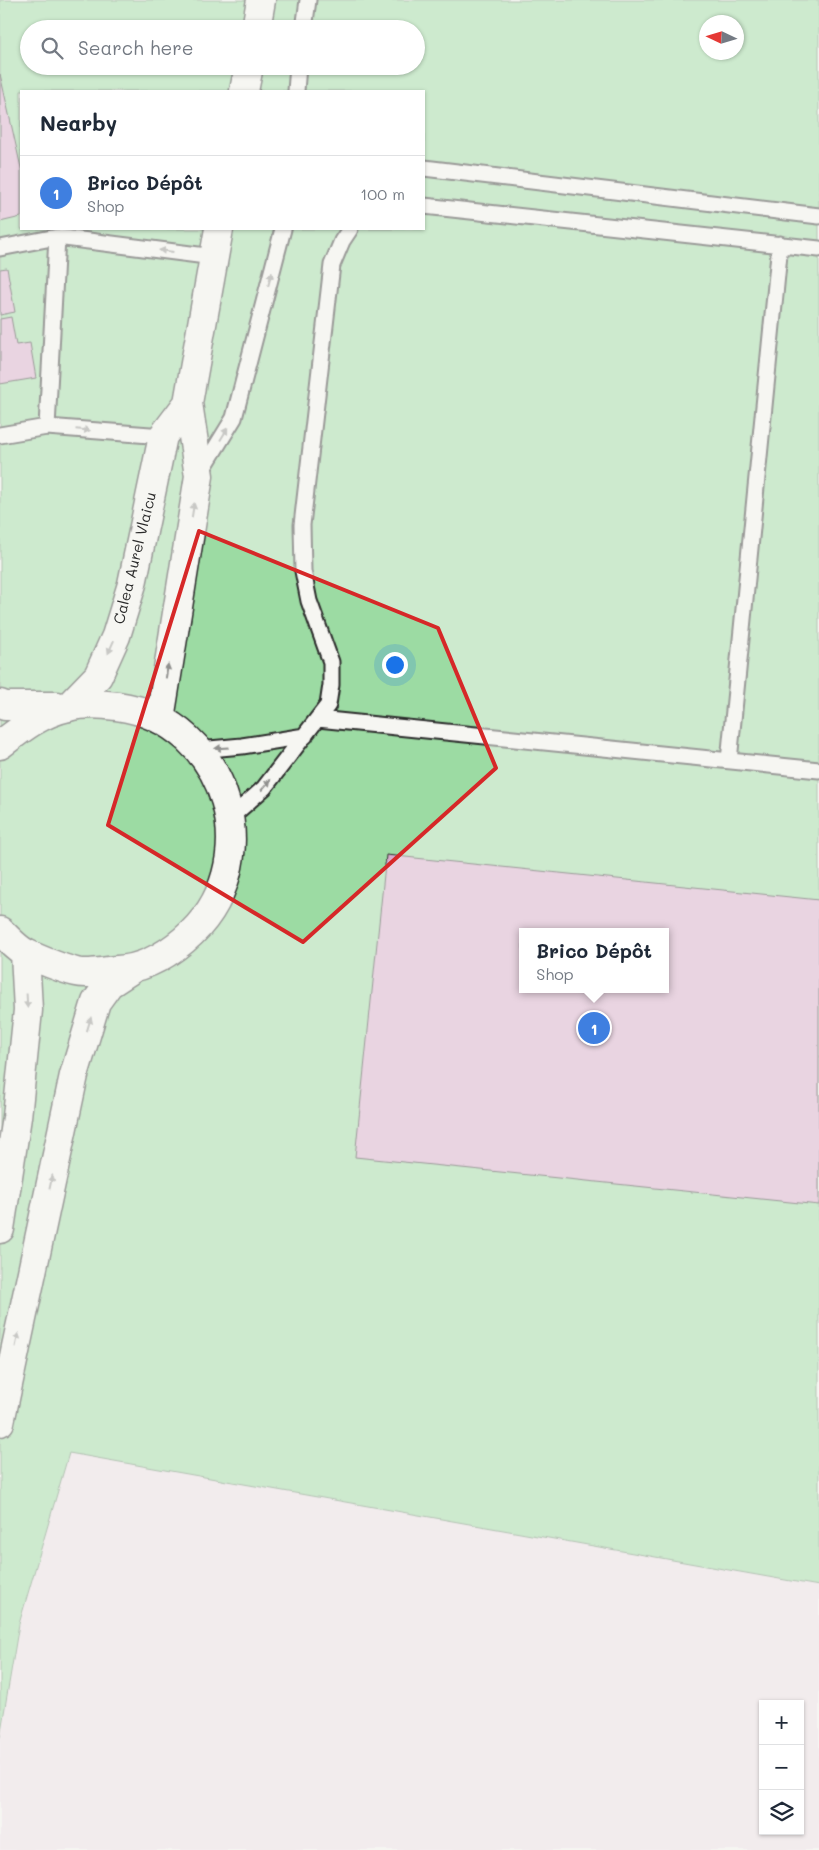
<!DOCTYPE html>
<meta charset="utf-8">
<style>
body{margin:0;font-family:Mali,sans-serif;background:#f6f6f7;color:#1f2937}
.controls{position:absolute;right:15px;bottom:15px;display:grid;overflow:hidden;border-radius:0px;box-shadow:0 1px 4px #0004}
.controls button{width:45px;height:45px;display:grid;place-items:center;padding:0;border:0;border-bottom:1px solid #e0e1e3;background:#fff;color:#1f2937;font:25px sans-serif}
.compass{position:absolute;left:699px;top:15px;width:45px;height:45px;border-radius:50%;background:#fff;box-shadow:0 1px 4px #0004;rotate:274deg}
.you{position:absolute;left:394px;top:664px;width:18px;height:18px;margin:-12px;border:4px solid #fff;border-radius:50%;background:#1a73e8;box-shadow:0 0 0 8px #1a73e833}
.badge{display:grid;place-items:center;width:32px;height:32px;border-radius:50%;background:#0b8043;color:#fff;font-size:16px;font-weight:700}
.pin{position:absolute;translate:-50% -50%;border:2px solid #fff;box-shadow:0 1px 5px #0006}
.popup{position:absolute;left:519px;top:928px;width:150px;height:65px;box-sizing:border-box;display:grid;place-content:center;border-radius:0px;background:#fff;filter:drop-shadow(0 1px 4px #0005);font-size:16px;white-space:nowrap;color:#747a83}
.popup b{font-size:19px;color:#1f2937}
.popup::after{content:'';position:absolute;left:50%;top:100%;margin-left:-10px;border:10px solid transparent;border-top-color:#fff}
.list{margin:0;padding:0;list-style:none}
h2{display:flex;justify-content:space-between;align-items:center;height:65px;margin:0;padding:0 20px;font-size:21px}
h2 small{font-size:16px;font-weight:400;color:#747a83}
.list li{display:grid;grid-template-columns:32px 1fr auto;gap:15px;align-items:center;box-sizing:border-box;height:75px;padding:0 20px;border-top:1px solid #e0e1e3}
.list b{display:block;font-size:19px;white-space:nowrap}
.list p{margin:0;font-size:16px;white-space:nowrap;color:#747a83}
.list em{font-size:16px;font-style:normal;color:#747a83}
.icon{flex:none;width:28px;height:28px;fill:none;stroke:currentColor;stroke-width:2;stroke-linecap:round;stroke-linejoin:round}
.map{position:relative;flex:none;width:819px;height:1850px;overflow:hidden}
.search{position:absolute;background:#fff;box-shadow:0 1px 4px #0004;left:20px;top:20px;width:405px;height:55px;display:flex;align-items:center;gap:12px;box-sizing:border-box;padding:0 18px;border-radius:28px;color:#747a83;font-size:19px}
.panel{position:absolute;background:#fff;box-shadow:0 1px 4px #0004;left:20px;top:90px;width:405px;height:140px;border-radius:0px}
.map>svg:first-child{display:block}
.built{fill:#eddfe7;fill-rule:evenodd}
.green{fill:#9cdba3;stroke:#648367;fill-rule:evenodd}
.building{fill:#d9aacc;stroke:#2b2b2b;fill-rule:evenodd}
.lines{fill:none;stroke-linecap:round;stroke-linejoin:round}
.service-casing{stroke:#2b2b2b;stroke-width:19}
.primary-casing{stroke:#2b2b2b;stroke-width:31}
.trunk-casing{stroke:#2b2b2b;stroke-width:31}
.service{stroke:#f6f6f2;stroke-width:15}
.primary{stroke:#f6f6f2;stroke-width:28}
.trunk{stroke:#f6f6f2;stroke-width:28}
.oneway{fill:#90908e}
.marked{fill:none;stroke:#d62828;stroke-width:4;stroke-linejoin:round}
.labels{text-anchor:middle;stroke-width:4.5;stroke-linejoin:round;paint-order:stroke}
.street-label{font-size:15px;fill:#2b2b2b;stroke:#f6f6f2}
</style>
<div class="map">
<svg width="819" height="1850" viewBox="0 0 819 1850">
<rect width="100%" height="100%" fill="#f6f6f2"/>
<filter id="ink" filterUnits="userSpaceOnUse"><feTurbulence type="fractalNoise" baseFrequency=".02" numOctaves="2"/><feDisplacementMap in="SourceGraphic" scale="10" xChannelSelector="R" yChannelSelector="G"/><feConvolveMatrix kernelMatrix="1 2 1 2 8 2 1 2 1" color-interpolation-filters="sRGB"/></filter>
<g filter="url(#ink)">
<path class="built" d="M69,1453L819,1586V1850H0V1737L19,1624ZM763,1704H800V1831H763Z"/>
<path class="green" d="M0,0H819V1586L69,1453L19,1624L0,1737ZM706,22H736V52H706ZM29,29H416V66H29ZM21,91H424V229H21ZM523,932H665V989H523Z"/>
<path class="building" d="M0,74L21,168V217L0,222Z
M7,268L15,312L0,315V269Z
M11,317L16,345L30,343L36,378L0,384V319Z
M386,855L819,900V1205L355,1157ZM523,932H665V989H523Z"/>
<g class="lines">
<defs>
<path id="service" d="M304,29L308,0
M296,91L298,66
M424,168L819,216
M424,206L819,249
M0,248L57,237L214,257
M47,427L57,237
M0,435L47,427L163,436
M199,475L234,418L283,229
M318,719L819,770
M199,750L242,746L305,736
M729,761L780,244
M230,818L264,788L328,705L331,685V662L309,601L303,571L302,525L332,265L342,241L350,229"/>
<path id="primary" d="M256,29L261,0
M244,91L249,66
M68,707L98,676L116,636L132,584L163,436L188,403
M160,719L199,476L188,403L219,229"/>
<path id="trunk" d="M0,704L5,706H57
M0,745C22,728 41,713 68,707C84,703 101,704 117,706C230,721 271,867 184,940C165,956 143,969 117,970C104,971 88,975 76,972C63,969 38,959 26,953C17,949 8,938 0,931
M0,1229L17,1117L28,1010L25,953
M0,1422L74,1075L96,1002L109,984L132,969"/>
</defs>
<use href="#service" class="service-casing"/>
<use href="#primary" class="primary-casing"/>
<use href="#trunk" class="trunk-casing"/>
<use href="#service" class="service"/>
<use href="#primary" class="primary"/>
<use href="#trunk" class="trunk"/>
</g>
<defs><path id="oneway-solid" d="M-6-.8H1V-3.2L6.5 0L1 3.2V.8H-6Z" transform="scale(1.25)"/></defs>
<g class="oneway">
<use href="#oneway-solid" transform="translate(166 251) rotate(-173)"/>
<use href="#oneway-solid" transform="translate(270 279) rotate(-75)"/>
<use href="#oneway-solid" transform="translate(83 430) rotate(5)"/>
<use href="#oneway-solid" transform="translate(224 434) rotate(-59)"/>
<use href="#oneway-solid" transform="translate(193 510) rotate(-81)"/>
<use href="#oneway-solid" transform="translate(111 647) rotate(114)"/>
<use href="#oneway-solid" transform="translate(167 671) rotate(-81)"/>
<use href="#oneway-solid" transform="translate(222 748) rotate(176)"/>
<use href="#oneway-solid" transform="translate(266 785) rotate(-49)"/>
<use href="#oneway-solid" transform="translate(27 1001) rotate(87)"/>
<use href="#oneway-solid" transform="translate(89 1024) rotate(-73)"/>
<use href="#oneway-solid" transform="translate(51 1182) rotate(-78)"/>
<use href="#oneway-solid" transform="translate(17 1340) rotate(-78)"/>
</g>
</g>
<path d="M0 0H819V1850H0ZM199,531L438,628L496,768L303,942L108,825Z" fill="#f6f6f2" fill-opacity=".55" fill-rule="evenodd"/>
<path class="marked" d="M199,531L438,628L496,768L303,942L108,825Z"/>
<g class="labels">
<g class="street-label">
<text transform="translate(135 558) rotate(-76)" y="5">Calea Aurel Vlaicu</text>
</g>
</g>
</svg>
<div class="controls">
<button>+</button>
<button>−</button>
<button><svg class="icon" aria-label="layers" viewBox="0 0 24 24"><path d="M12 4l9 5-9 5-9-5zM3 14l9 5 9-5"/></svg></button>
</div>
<svg class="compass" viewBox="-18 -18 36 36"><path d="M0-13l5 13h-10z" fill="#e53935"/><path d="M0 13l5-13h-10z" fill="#747a83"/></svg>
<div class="you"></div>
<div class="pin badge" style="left:594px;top:1028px;background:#3f7fe0">1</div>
<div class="popup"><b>Brico Dépôt</b>Shop</div>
<div class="search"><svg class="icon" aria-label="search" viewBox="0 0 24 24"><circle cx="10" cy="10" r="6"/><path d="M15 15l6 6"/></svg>Search here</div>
<section class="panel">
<h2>Nearby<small></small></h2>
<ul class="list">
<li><span class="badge" style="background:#3f7fe0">1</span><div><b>Brico Dépôt</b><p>Shop</p></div><em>100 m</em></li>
</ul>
</section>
</div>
